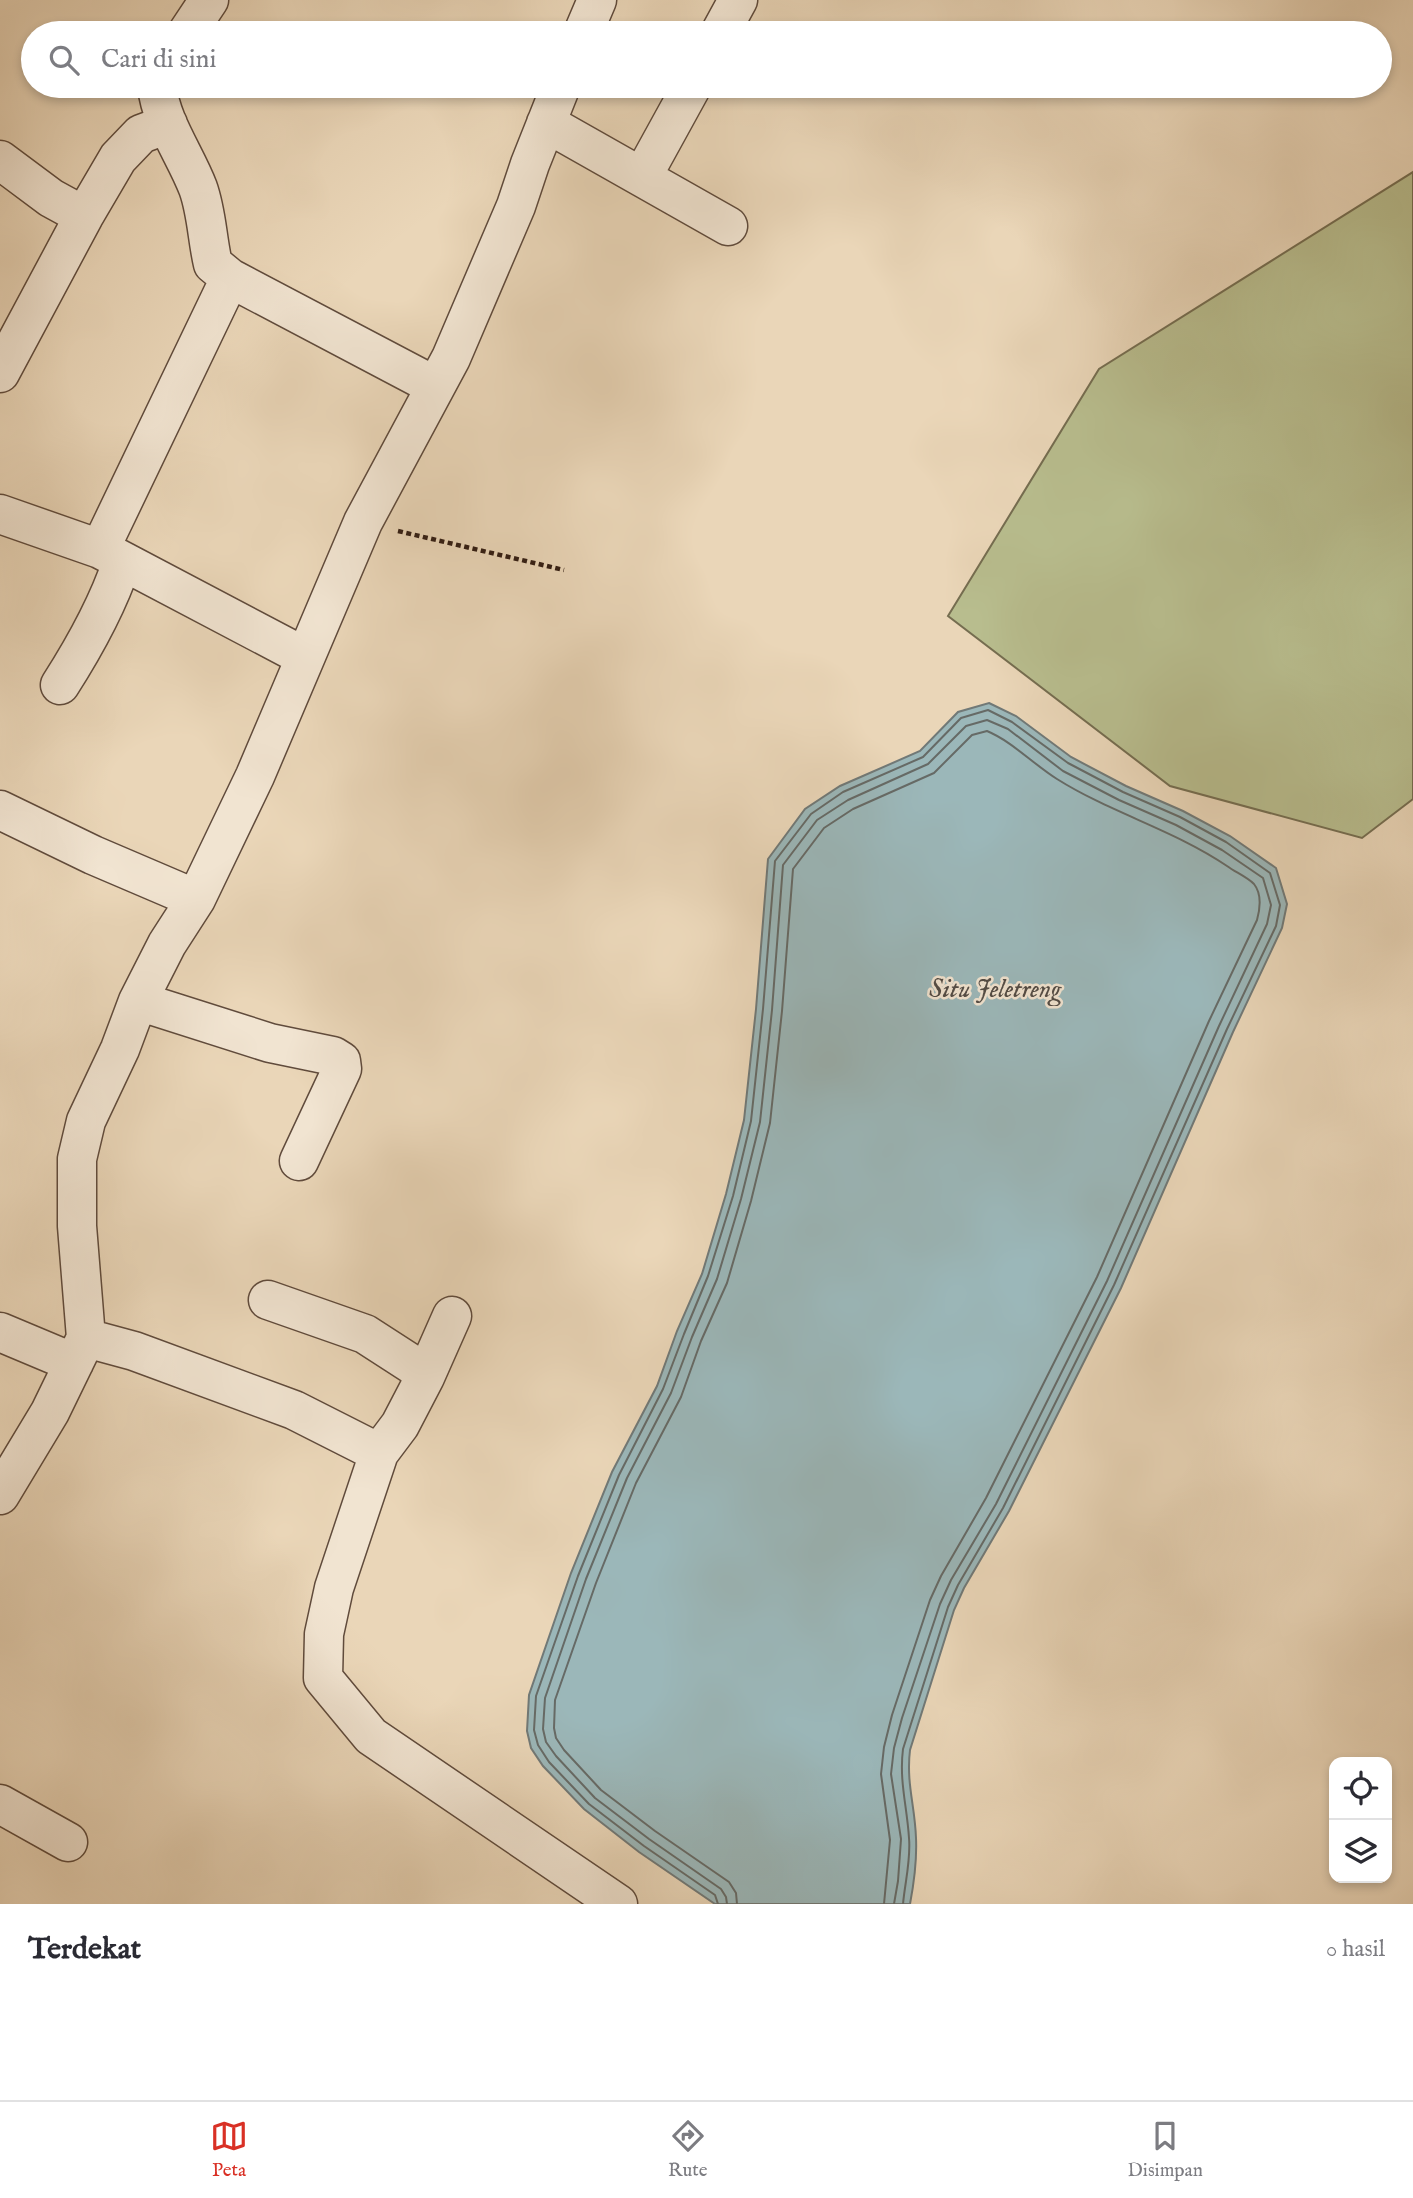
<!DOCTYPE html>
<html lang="id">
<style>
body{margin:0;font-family:"IM FELL English",serif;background:#f2f2f3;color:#2b2b33}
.controls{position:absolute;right:21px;bottom:21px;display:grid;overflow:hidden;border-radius:14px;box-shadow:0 4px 10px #0003}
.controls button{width:63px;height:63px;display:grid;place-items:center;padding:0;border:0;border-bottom:2px solid #e1e1e2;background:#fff;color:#2b2b33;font:35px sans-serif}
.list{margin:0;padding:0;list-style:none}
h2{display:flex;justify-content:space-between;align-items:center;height:91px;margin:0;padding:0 28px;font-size:30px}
h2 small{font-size:23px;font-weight:400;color:#7c7c81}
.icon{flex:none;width:38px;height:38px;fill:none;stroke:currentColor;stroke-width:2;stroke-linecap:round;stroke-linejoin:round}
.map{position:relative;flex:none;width:1413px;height:1904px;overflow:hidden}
.search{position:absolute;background:#fff;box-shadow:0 4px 10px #0003;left:21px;right:21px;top:21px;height:77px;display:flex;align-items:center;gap:18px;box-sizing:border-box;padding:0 24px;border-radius:38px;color:#7c7c81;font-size:26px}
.sheet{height:196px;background:#fff}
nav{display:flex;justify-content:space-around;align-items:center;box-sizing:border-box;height:98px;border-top:2px solid #e1e1e2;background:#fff;font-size:19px;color:#7c7c81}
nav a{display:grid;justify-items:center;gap:4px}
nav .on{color:#d93025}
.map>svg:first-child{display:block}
.green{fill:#b8bd8e;stroke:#756d50;stroke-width:2}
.water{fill:#9bb7b9;stroke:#717977;stroke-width:2}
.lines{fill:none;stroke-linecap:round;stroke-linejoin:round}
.shore{stroke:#666a66;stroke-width:2}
.minor-casing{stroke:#604b3c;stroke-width:41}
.path{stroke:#321d13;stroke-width:4.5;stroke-dasharray:5 3.5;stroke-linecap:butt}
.minor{stroke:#f1e4d1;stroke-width:38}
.labels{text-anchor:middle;stroke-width:5;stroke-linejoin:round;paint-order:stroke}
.water-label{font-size:26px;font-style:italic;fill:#524b45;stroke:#f1e4d1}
</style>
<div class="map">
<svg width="1413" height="1904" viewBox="0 0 1413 1904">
<rect width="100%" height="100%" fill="#ead6b8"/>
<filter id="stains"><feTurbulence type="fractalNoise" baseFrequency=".00286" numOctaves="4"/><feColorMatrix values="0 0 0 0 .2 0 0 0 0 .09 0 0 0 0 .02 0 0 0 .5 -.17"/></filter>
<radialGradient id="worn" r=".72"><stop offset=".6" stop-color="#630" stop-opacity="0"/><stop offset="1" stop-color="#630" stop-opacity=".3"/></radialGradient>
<path class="green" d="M1413,172V799L1362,838L1170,786L948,616L1099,369Z"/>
<path class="water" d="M989,703L1016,716L1071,757L1126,786L1183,811L1230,836L1276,868L1287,904L1282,928L1233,1032L1121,1288L1009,1511L964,1588L954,1610L910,1750C906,1783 915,1806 916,1838C917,1860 914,1883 910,1904H715L639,1852L584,1809L543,1766L531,1748L527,1731L529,1695L571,1573L612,1472L657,1386L677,1331L702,1274L726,1194L744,1120L756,1009L768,859L805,809L840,786L920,751L958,712Z"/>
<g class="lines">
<path class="shore" d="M718,1904L715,1895L644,1846L589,1804L549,1762L538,1745L534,1730L536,1696L578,1576L619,1475L663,1389L684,1334L708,1276L733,1196L751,1121L763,1009L775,861L811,814L843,792L923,757L961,718L988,710L1012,722L1068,763L1123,792L1180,817L1226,842L1270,873L1280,905L1276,926L1227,1029L1114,1285L1003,1508L958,1585L948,1607L903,1749C899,1781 907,1806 909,1838C911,1860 905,1882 903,1904
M727,1904L726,1897L721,1889L649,1839L595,1798L556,1756L546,1742L543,1729L545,1698L586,1579L627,1478L671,1393L692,1337L717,1279L741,1199L760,1122L772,1010L783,865L817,820L848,800L928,764L966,726L987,720L1008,729L1063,771L1119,800L1176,825L1222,850L1263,878L1271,905L1267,924L1219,1026L1107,1281L996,1504L951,1580L940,1604L902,1718L894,1748L891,1774L901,1839L898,1881L894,1904
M737,1904L736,1893L729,1882L655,1831L601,1790L564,1750L556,1738L554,1728L555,1700L596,1583L636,1483L681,1397L701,1341L727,1283L751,1201L770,1123L782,1011L793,869L824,828L853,809L934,773L972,735L987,731C1013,742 1033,764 1057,779C1111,813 1174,830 1227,866C1235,872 1247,877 1254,884C1262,894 1260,909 1257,920L1209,1021L1097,1277L986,1498L941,1576L930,1600L892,1715L884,1747L881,1774L890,1840L884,1904"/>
<defs>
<path id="minor" d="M187,33L209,0
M583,33L597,0
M720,33L738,0
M157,86C161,123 185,154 198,188C207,213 207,239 213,264L230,278L435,386
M546,123L728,226
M0,160L51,198L84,216
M642,177L692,86
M0,373L84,216L118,158L141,134L168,124
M0,514L100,549L305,657
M100,549L230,278
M60,685C85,646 107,607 122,562
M0,810L93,855L196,899
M138,1001L270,1043L333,1056L341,1061L342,1069L299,1161
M268,1300L365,1334L413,1365L425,1377
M452,1316L425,1377L400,1425L379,1453L334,1588L324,1634L323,1678L371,1736L618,1904
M0,1332L74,1363
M86,1338L134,1351L294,1410L379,1453
M0,1495L50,1412L86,1338L77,1226V1159L86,1121L120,1049L138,1001L167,944L196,899L255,776L363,522L451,358L516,206L530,164L561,86
M0,1804L68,1842"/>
</defs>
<use href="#minor" class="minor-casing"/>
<path class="path" d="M398,531L564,570"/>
<use href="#minor" class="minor"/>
</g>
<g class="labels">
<g class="water-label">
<text x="995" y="997">Situ Jeletreng</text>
</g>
</g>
<rect width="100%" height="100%" filter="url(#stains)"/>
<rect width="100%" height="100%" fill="url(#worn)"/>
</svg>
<div class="controls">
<button><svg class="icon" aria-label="locate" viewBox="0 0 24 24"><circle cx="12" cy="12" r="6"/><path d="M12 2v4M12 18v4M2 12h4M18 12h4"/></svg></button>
<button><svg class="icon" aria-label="layers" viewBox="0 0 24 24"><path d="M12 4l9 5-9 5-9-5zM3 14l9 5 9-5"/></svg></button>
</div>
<div class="search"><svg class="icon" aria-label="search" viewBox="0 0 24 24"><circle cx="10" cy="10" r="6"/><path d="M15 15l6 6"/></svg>Cari di sini</div>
</div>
<section class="sheet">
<h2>Terdekat<small>0 hasil</small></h2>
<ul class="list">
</ul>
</section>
<nav>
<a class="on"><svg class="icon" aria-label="map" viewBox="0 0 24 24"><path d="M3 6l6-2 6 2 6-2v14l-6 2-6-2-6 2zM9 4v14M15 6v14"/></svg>Peta</a>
<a><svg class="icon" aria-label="directions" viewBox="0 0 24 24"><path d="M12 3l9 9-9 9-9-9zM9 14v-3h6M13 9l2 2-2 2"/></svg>Rute</a>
<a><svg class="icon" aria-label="saved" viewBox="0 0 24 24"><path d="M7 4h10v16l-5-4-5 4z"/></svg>Disimpan</a>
</nav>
